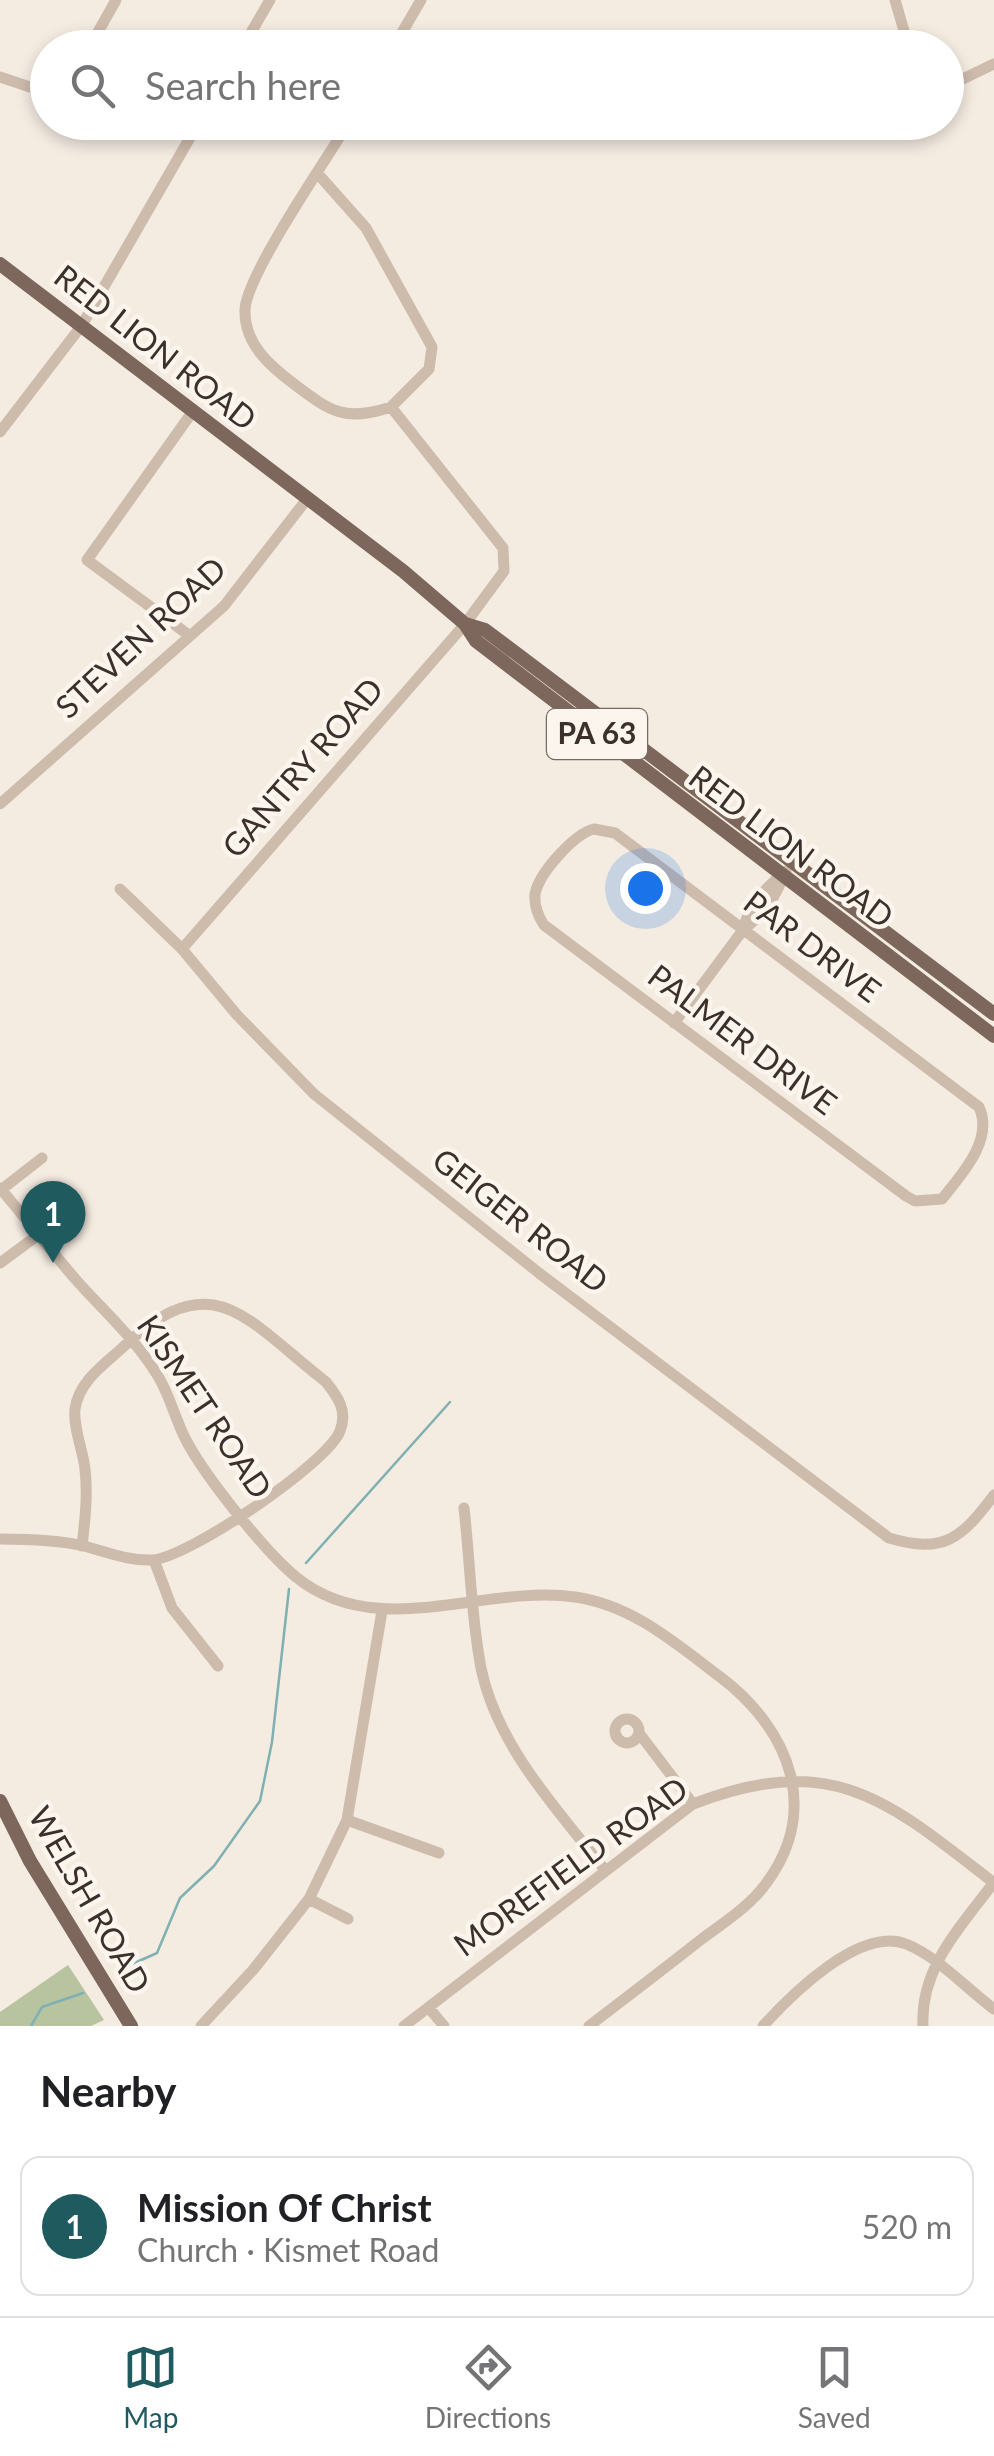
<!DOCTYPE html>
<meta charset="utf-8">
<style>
body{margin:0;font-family:Lato,sans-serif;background:#f6f6f6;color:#202124}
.you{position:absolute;left:645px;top:888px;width:35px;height:35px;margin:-25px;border:8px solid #fff;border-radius:50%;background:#1a73e8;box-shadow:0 0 0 15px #1a73e833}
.badge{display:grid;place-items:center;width:65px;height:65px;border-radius:50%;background:#1f5a5e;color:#fff;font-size:32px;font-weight:700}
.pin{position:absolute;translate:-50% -82px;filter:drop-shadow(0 2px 5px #0008)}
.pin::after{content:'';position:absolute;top:52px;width:35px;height:30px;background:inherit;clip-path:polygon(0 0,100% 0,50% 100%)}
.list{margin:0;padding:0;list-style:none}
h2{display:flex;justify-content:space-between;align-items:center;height:130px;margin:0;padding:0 40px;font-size:42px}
h2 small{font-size:32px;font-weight:400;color:#757577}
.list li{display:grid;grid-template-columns:65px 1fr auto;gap:30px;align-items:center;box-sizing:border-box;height:140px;margin:0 20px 20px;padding:0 20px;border:2px solid #e0e0e0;border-radius:20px}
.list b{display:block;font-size:38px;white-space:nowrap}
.list p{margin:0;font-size:32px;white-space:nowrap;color:#757577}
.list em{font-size:32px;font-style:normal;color:#757577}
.icon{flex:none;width:55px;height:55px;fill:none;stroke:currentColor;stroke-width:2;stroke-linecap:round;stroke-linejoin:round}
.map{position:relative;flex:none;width:994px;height:2026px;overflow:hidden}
.search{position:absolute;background:#fff;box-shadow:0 5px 15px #0003;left:30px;right:30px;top:30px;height:110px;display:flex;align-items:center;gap:25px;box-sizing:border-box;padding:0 35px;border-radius:55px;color:#757577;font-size:38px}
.sheet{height:290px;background:#fff}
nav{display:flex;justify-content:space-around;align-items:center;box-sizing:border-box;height:140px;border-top:2px solid #e0e0e0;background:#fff;font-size:28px;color:#757577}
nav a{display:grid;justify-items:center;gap:5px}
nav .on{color:#1f5a5e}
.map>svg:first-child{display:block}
.green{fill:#b8c4a0}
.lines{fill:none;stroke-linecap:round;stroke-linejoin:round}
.stream{stroke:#7fb0b2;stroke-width:2.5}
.minor{stroke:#cdbbac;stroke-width:11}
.major{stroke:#7d675c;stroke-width:14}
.labels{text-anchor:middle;stroke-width:9;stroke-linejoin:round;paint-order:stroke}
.shield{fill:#fbf5ee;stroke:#756b66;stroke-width:2.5}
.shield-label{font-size:30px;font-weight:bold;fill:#3b302b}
.street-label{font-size:32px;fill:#3b302b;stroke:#fbf5ee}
</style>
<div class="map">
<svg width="994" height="2026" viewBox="0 0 994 2026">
<rect width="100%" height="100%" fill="#f4ebe1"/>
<path class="green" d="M68,1965L104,2020L91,2026H0V2012Z"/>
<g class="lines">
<path class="stream" d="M306,1563L450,1402
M121,1969L157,1953L180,1898L214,1866L260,1801L272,1742L289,1589
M31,2026L42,2007L83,1993"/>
<path class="minor" d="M895,0L909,48
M89,48L116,0
M242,48L270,0
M393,48L421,0
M0,77L30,87L48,84
M946,87L994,64
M318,174L366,228L432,347L429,369L391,407
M0,432L82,325L199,122
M190,636L87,560L193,411
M0,804L224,606L307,499
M594,829L615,833L979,1107C994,1140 962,1174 942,1199L915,1201L906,1196L544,925C538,916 534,906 535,894C539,873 574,834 594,829Z
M120,889L182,949L237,1015L314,1094L539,1273L889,1538C944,1554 961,1539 994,1495
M743,930C749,905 767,886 786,871
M182,949L465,624L504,571L503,548L391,407C345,422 331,412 294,384C270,366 244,344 245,310C246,275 327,159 349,122
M674,1023L743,930C760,917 779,895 783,874
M0,1188C26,1219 51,1251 77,1281C104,1311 135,1339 156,1373C170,1394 175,1420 187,1442C206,1477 265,1552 296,1577C377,1643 483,1584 575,1597C632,1605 675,1643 719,1676C790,1729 824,1813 761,1890C745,1909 722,1924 703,1938C665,1968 627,1997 589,2026
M1,1190L42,1158
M0,1263L38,1235
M464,1508C470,1560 471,1616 481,1668C497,1746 557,1809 605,1870
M0,1539C27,1539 58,1540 84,1546C107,1552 129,1561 152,1560C188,1558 328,1463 340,1431C348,1411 338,1397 326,1382C245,1319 213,1261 121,1349C102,1366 79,1382 75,1409C73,1428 83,1450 85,1469C88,1495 85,1520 82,1546
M154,1560L172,1608L218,1666
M615 1731a12 12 0 1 1 24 0a12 12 0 1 1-24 0Z
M639,1733L693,1804
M347,1820L439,1853
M309,1899L348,1919
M429,2008L444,2026
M201,2026L253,1970L309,1899L347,1820L382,1611
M404,2026L693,1804C833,1750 887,1800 994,1883
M763,2026C791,1995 860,1926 906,1944C937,1956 967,1989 994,2009
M923,2026C920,1967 961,1927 994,1882"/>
<path class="major" d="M0,264L403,571L465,624L476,641L994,1036
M465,624L485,630L994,1014
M0,1801L30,1861L131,2026"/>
</g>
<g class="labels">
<rect class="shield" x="547" y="709" width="100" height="50" rx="8"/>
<g class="shield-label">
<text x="597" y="744">PA 63</text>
</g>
<g class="street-label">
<text transform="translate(155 348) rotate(38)" y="11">RED LION ROAD</text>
<text transform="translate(141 638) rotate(-43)" y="11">STEVEN ROAD</text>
<text transform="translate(303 768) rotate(-49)" y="11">GANTRY ROAD</text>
<text transform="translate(791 847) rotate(37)" y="11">RED LION ROAD</text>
<text transform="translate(812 947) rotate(37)" y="11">PAR DRIVE</text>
<text transform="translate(742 1040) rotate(37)" y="11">PALMER DRIVE</text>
<text transform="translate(520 1221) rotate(38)" y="11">GEIGER ROAD</text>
<text transform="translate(204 1407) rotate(56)" y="11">KISMET ROAD</text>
<text transform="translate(571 1867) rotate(-36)" y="11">MOREFIELD ROAD</text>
<text transform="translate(89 1900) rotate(60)" y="11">WELSH ROAD</text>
</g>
</g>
</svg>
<div class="you"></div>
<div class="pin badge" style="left:53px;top:1263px">1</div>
<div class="search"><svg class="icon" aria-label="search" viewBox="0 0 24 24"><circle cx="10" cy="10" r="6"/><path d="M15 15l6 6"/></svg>Search here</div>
</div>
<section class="sheet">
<h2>Nearby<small></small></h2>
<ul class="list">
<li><span class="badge">1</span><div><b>Mission Of Christ</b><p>Church · Kismet Road</p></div><em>520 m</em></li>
</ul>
</section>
<nav>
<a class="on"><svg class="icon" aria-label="map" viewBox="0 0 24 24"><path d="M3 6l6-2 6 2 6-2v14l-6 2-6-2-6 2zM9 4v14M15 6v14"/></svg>Map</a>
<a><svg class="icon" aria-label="directions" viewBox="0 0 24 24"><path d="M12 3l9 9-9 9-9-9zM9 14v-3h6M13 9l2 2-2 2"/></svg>Directions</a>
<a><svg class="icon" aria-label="saved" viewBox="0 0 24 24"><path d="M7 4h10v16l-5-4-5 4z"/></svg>Saved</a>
</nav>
